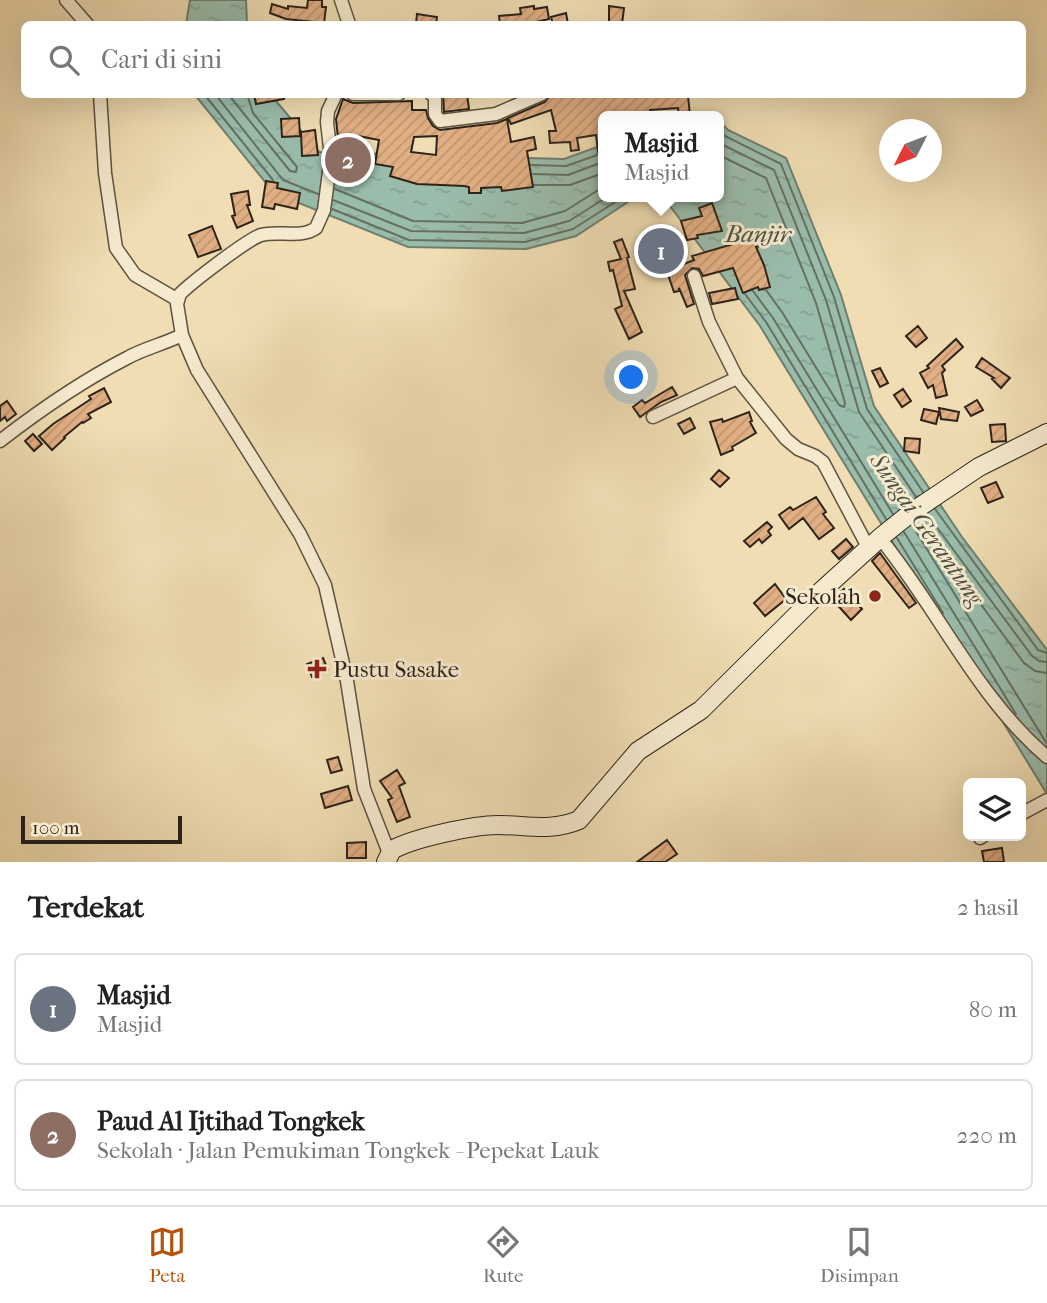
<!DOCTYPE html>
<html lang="id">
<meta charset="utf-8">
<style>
body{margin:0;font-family:"IM FELL French Canon",serif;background:#f2f2f2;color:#222}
.controls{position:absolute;right:21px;bottom:21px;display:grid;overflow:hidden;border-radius:10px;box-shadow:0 7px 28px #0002}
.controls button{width:63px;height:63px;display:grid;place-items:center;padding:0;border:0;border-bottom:2px solid #e0e0e0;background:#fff;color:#222;font:35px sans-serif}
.compass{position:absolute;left:879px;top:119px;width:63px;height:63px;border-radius:50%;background:#fff;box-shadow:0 7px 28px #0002;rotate:228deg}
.scale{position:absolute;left:21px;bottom:18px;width:161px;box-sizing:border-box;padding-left:7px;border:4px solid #2d2318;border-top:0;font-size:19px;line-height:24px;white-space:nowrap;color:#2d2318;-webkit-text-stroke:5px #f5e9ce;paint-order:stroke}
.you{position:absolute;left:632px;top:378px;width:24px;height:24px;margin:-18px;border:5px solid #fff;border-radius:50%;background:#1a73e8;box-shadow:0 0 0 10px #1a73e833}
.badge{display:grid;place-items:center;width:46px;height:46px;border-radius:50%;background:#b45309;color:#fff;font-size:23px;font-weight:700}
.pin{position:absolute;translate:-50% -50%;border:4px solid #fff;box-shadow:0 2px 7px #0006}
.popup{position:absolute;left:598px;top:111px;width:126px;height:91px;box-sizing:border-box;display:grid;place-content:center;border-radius:10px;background:#fff;filter:drop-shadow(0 2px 5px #0005);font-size:23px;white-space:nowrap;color:#767676}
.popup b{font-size:26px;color:#222}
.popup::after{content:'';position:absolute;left:50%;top:100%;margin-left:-14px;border:14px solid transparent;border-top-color:#fff}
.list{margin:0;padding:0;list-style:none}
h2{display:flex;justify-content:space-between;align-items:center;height:91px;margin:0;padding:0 28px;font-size:30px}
h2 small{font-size:23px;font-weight:400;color:#767676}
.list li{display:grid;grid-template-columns:46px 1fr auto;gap:21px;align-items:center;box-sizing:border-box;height:112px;margin:0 14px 14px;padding:0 14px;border:2px solid #e0e0e0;border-radius:10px}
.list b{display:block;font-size:26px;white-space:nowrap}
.list p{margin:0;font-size:23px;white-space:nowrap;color:#767676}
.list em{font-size:23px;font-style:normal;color:#767676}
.icon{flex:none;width:38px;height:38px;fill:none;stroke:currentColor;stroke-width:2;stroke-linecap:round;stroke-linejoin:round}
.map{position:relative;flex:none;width:1047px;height:862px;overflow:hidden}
.search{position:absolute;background:#fff;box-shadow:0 7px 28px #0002;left:21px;right:21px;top:21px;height:77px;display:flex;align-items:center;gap:18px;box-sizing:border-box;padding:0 24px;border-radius:10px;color:#767676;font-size:26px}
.sheet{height:343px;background:#fff}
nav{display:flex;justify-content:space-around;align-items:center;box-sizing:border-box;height:98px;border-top:2px solid #e0e0e0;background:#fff;font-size:19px;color:#767676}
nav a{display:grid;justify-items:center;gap:4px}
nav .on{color:#b45309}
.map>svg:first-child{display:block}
.water{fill:url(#water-ripples);stroke:#6e7f70;stroke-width:2}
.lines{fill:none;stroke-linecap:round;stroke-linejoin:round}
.shore{stroke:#647062;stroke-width:2}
.building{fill:url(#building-hatch);stroke:#2d2318;stroke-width:2;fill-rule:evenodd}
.street-casing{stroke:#5e523f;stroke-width:15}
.secondary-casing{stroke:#2d2318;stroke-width:20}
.street{stroke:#f5e9ce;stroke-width:12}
.secondary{stroke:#f5e9ce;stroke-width:18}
.poi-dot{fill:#8f2418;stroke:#f5e9ce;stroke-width:2.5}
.labels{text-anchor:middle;stroke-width:6;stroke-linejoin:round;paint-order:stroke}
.poi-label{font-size:23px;fill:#2d2318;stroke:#f5e9ce;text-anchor:end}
.water-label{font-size:24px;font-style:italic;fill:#4e5144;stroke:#f5e9ce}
</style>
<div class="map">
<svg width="1047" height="862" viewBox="0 0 1047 862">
<defs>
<pattern id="water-ripples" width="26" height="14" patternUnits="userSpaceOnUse" patternTransform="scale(1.75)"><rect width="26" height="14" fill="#9abcab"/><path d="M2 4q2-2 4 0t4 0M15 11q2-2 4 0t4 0" fill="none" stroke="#85a192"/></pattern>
<pattern id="building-hatch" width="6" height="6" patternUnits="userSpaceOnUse" patternTransform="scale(1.75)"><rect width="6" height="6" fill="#e1af84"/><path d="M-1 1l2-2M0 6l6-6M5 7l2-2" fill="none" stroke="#c19671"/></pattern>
</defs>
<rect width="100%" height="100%" fill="#f0ddb3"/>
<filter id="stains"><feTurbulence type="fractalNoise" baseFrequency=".00286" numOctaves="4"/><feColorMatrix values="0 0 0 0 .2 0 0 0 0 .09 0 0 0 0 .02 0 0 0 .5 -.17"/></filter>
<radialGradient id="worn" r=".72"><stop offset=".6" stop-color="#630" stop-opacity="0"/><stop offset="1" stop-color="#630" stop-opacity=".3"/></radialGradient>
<path class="water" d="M190,0H246L247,24H186Z
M195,95H271L319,152L564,159L603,145V197H719V121L728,130L786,158L841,295L874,406L962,537L1047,650V794L760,326L664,198H634L576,236L526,249L408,247L274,193Z"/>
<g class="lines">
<path class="shore" d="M204,94L273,180
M215,94L283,180L318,194
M228,94L290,171L296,172L297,167L253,113L247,94
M719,131L725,136L781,164L834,297L867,409L923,492
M719,143L774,170L826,300L859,412L916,497
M719,155L766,178L816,303L845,403L844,407L839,405L782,312L766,290
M531,165L566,166L603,153
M533,174L568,175L603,162
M534,185H570L603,173
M335,189L413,221L522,223L565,211L603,187
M333,200L411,231L524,233L569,221L607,197
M332,209L409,240L525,242L573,229L623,197
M753,291L773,318L893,514
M745,294L766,322L886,519
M935,509L1038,650L1047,653
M927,514L1032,656L1039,661L1047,662
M919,520L1024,663L1035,671L1047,673
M912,525L1047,744
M904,532L1016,714
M897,538L943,613"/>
</g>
<path class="building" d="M308,0H322V7H326L324,23L286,19L270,13L272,4L288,9V6L307,8Z
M534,6V9L547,7L549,19L536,22V24H500L499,16L521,14L520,8Z
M609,6L624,8L622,24H609Z
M566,13L568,24H553L551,17Z
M417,14L437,17L436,24H416Z
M254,94H283L284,99L256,104Z
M443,94H467L469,109L444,112Z
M551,94L688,96L690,115L679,116L678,108L650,110V116H603V151L598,152L596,135L577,138L579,150L571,151L570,142L550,143L549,131H556L551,110L511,124L508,118L545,102Z
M343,99L353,103L412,101V110H426L428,118L433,126L440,130L497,123L507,119L511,142L534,137L536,149L527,151L533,187L502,191L501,187L481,188V193H469V187L464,186L417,184L390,176L393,167L375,164L379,140L358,136L357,139L338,138L336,119ZM437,136L436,155L411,152L414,137Z
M299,118L300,136L282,137L281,119Z
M315,130L318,155L302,156L301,132Z
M266,181L278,183L277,188L300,193L297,209L275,204L274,209L262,207Z
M248,191L250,205H247L253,221L237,228L232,216L235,215L231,194Z
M712,203L722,231L697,235L698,238L687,240L681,221L702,216L699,208Z
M212,226L221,249L198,257L189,235Z
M757,237L760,246L756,247L764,265L770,287L759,290L758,287L743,293L733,268L703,276L699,269L692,268L685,275L694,304L687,307L679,288V291L674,292L665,266L651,269L646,244L668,239L674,268L694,260L692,256Z
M622,239L629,257L627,258L635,289L624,291L642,332L629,339L615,309L622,306L613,270L610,271L608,262L621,259L614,242Z
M735,288L738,299L712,304L709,293Z
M918,326L927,338L916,347L906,336Z
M956,339L963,347L942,366L945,370L942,373L947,395L936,398L933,385L928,388L920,373L929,368L927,366Z
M982,358L1010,378L1001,388L992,379L994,378L976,367Z
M880,368L888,383L880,387L872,371Z
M672,387L677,395L661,402L640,417L633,407L642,400L645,403Z
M104,388L111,402L88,414L91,418L83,423L82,422L64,437L65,438L52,450L39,436L53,424L91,399L89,396Z
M903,389L911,401L902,407L894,395Z
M977,400L983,410L971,416L965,407Z
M7,401L16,414L7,421L5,417L0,421V406Z
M939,408L959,412L957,421L941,419Z
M924,409L939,412L936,424L921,420Z
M749,412L752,421L750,422L756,433L732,447L733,450L721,455L710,422L722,419L723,422Z
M690,418L695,428L684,434L678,424Z
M1005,424L1006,441L992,442L990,425Z
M33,434L42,444L34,451L25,441Z
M905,438L920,439L919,453L904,451Z
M719,470L729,478L720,487L711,479Z
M996,482L1003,497L988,503L981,488Z
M816,497L826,512L823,514L834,528L819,539L803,518L789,529L779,515L790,507L793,510Z
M767,522L772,527L768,531L771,535L762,543L759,539L750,547L744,541Z
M846,539L853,547L839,559L832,551Z
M880,553L916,603L909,608L872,561Z
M775,584L786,599L765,616L754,603Z
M844,589L862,609L851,620L832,599Z
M323,658L328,670L312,677L307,664Z
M338,757L342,770L331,773L327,760Z
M397,770L405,783L399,786L410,817L397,822L388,800L392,798L380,781Z
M348,786L352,800L325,808L321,794Z
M667,840L677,854L665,862H637Z
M366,842V858H347V843Z
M1002,848L1004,862H984L982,851Z"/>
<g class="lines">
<defs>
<path id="street" d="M66,0L87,24
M341,0L349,24
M100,94L105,173L116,248L135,275L178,300
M353,94H399
M431,94L435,96V114L440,121L496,114L542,94
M694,276L709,322L737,378L786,439L798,449L815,456L823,462L869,549
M182,335L197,370L300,534L325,585L347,681L364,789L389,853
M653,417L737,378
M0,441C40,410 82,381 127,358C145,348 164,344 182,335L177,304L180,294C192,282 248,239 261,235C279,230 301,239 316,228L324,210L331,157L327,122L328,111L336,94
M880,538C938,609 976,696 1047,757
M1021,814L1047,800
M980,838L983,836"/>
<path id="secondary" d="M386,862L392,850C413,838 474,825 498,825C527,825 551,832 579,820L638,751L701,710L818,594L882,536L912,512L979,467L1047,433"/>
</defs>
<use href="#street" class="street-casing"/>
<use href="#secondary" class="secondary-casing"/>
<use href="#street" class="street"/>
<use href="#secondary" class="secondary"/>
</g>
<g class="poi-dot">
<circle cx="875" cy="596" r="7"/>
<path d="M313.5 658.5h7v7h7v7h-7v7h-7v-7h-7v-7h7z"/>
</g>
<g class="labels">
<g class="poi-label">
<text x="861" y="604">Sekolah</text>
<text x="333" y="677" text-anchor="start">Pustu Sasake</text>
</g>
<g class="water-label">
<text x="758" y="242">Banjir</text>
<text transform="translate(927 529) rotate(55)" y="8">Sungai Gerantung</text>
</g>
</g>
<rect width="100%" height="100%" filter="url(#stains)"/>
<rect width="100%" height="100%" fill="url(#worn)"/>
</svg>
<div class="controls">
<button><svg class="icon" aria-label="layers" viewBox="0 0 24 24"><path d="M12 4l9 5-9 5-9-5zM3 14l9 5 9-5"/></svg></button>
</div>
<svg class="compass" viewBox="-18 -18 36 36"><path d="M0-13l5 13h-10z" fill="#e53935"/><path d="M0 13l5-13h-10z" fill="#767676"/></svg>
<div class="scale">100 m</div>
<div class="you"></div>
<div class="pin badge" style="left:661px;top:251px;background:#6b7280">1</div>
<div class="popup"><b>Masjid</b>Masjid</div>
<div class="pin badge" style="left:348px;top:160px;background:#8d6e63">2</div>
<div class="search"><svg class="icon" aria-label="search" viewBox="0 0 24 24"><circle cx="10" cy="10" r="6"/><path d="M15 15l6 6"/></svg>Cari di sini</div>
</div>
<section class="sheet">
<h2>Terdekat<small>2 hasil</small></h2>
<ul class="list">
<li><span class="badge" style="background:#6b7280">1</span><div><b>Masjid</b><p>Masjid</p></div><em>80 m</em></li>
<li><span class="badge" style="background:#8d6e63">2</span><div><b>Paud Al Ijtihad Tongkek</b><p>Sekolah · Jalan Pemukiman Tongkek - Pepekat Lauk</p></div><em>220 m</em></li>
</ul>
</section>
<nav>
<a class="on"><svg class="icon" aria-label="map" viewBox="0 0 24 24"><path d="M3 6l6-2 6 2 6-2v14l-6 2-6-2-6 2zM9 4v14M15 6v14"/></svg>Peta</a>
<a><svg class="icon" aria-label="directions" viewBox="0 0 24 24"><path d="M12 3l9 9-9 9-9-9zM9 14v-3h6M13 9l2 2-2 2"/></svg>Rute</a>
<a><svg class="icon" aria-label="saved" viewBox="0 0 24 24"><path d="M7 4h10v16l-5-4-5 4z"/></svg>Disimpan</a>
</nav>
